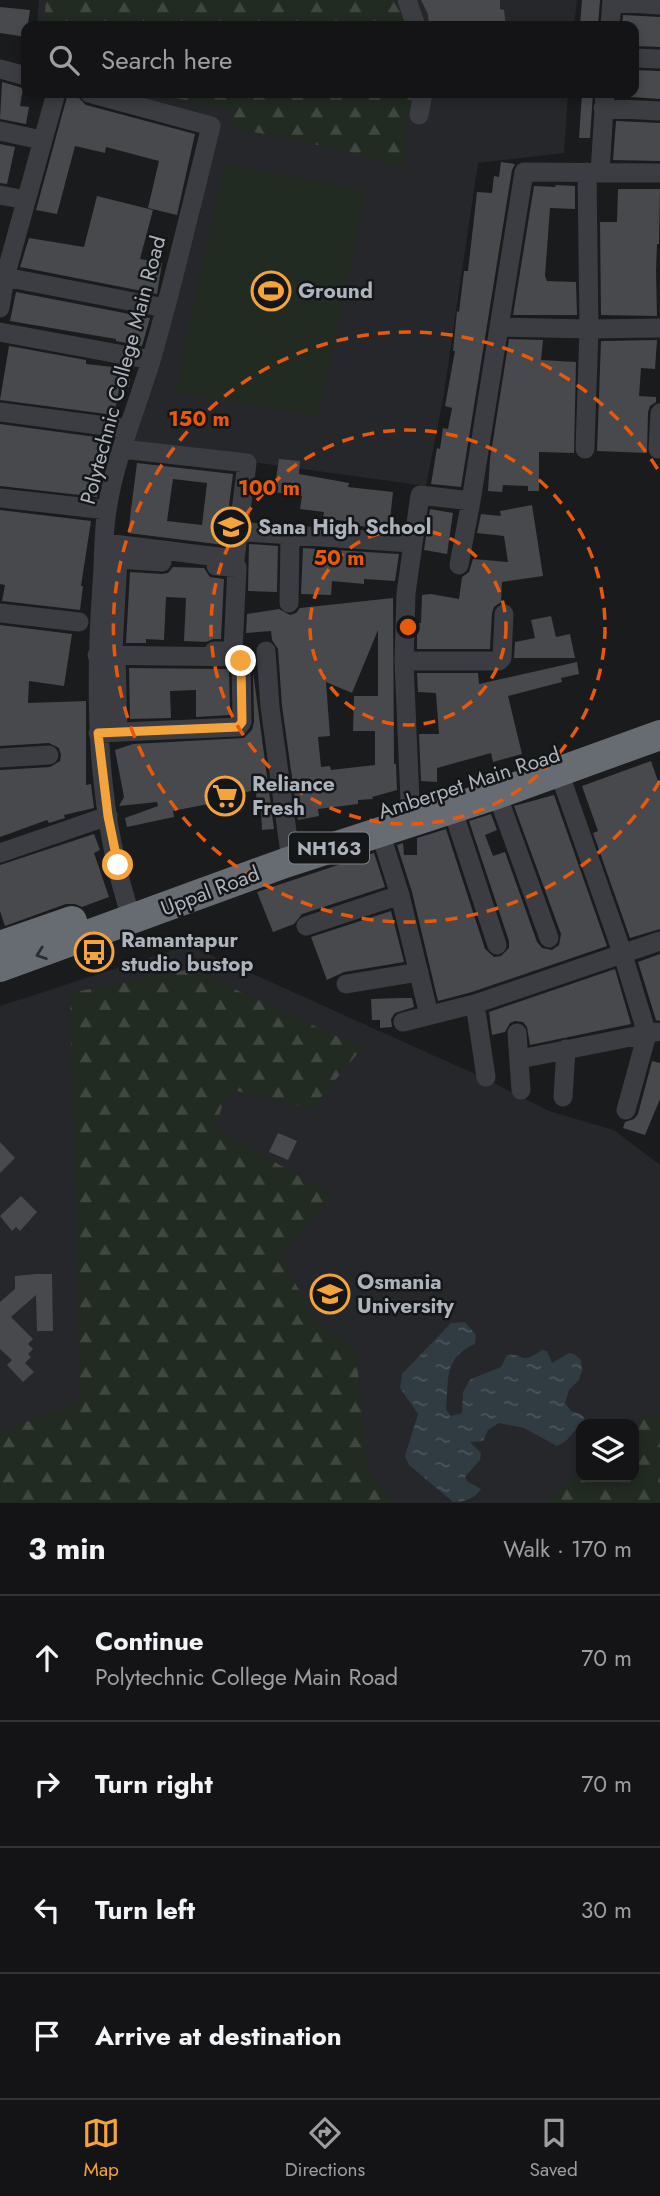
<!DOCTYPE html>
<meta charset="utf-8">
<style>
body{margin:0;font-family:Jost,sans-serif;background:#1d1d1f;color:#f1f3f6}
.controls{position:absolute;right:21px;bottom:21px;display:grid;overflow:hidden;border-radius:14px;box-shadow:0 4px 10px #0003}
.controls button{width:63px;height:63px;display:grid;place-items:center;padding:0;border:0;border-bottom:2px solid #333335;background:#141416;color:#f1f3f6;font:35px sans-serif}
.stop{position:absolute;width:21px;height:21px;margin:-16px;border:5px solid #f4a43b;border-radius:50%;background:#fff}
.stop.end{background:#f4a43b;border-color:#fff;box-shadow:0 2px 7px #0008}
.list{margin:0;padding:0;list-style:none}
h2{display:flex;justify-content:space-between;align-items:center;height:91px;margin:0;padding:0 28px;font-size:30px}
h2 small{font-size:23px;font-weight:400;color:#9d9ea1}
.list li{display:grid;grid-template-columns:46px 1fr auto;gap:21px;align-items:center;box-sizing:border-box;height:126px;padding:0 28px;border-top:2px solid #333335}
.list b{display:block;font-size:26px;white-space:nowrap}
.list p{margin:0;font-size:23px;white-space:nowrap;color:#9d9ea1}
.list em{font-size:23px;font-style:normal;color:#9d9ea1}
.icon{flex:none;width:38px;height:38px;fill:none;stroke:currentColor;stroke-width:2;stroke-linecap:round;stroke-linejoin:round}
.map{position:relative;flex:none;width:660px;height:1503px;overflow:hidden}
.search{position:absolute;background:#141416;box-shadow:0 4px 10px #0003;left:21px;right:21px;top:21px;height:77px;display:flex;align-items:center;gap:18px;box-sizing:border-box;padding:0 24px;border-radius:14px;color:#9d9ea1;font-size:26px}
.sheet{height:595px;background:#141416}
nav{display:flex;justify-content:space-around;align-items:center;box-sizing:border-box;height:98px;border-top:2px solid #333335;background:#141416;font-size:19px;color:#9d9ea1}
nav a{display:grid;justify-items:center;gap:4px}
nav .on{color:#f4a43b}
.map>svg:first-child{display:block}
.built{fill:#26272a;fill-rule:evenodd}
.grass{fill:#222b22}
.forest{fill:url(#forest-firs)}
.water{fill:url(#water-ripples)}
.building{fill:#47494d;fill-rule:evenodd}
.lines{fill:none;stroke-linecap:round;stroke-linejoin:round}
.minor{stroke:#3b3d42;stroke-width:19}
.highway{stroke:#676c73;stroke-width:30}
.oneway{stroke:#2a2c2f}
.route{stroke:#f4a43b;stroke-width:9}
.ring{fill:none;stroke:#e8590c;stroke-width:3.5;stroke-dasharray:12 9}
.labels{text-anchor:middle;stroke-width:5;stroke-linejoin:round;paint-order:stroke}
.shield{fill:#151618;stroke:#7f848b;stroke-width:2}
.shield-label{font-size:19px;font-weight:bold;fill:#adb3bc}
.poi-label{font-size:21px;font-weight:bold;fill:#adb3bc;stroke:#151618;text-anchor:start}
.street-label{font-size:21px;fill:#adb3bc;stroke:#151618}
.centre{fill:#e8590c;stroke:#151618;stroke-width:3.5}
.ring-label{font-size:21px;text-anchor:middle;font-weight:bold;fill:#e8590c;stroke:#151618;stroke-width:5;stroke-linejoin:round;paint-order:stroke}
</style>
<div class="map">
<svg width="660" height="1503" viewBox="0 0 660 1503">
<defs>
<pattern id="forest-firs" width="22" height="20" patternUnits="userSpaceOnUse" patternTransform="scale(1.75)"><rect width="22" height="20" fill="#222b22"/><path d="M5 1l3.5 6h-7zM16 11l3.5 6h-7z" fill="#3f4740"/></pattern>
<pattern id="water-ripples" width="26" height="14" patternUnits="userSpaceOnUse" patternTransform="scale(1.75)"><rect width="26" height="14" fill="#303b42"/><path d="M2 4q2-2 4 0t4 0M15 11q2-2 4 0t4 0" fill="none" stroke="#4b555b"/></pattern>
</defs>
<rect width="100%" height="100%" fill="#1a1b1d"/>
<path class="built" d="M39,0H577L574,26H37Z
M117,93H568L564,153L478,163L443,399L426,486L130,445L172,318L199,218L218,120Z
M185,946L193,947L486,1079L549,1111L614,1130L660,1165V1503H0V1006ZM581,1424H634V1477H581Z"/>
<path class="grass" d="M224,163L366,191L318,416L175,392Z"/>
<path class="forest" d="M46,0H395L407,26H44Z
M153,93H416L414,109L404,119L405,150L402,168L343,150L234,128L231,110Z
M191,969L362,1048L311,1109L237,1091L224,1100L215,1128L332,1195L280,1257L315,1318L356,1352L367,1467L391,1503H0V1432L80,1402L70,993Z
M660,1413V1503H546L581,1473V1477H634V1424H631Z"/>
<path class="water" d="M465,1322L476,1335L475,1344C443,1357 449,1381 446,1410L451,1416L462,1413L463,1392L468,1383L471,1379L501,1367L507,1355C525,1353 519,1366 542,1350L547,1351L552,1363L569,1353L574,1354L581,1360L582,1371L579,1380L569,1390L565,1403L571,1411L581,1414L585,1419L566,1441L557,1446L524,1428L499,1423L488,1430L483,1441L470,1442L481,1453L480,1460L465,1477L467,1481L481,1489C474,1499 464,1502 453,1502L409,1465L405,1456L418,1414L400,1388L402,1374L451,1323Z"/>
<path class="building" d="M421,0H500V9L504,10L506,26H429L428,14Z
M582,0H600L598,26H580Z
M0,7L30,10L26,37L0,33Z
M623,15L660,17V47L634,46V26H622Z
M634,70L660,71V99L617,96V93H634Z
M2,82L23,88L20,106L29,107L26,124L0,119Z
M68,93L77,96L86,105L195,134L177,215L148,208L159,161L106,147L105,153L75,146L57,214L36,210Z
M582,93H593L590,138H579Z
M616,121L660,123V161L613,160Z
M0,144L15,147L7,184L0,183Z
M501,162L515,164L512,170L461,487L431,484L437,448L440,449L443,428L448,429L452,408L445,406L455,351H453L457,311L459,312L464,271H468L477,192L492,193L494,176L499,177Z
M556,185L575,186V209L550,208L545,276L547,281L576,282L577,315H513L534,186L555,187Z
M618,189H660L659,244H657L656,271L657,316L601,315L600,222H617Z
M97,196L153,210L140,259L162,263L157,294L20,267L29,238L84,247Z
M16,292L150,318L142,346L116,341V339L10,321Z
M509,339L543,340L541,360L576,362L574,453L539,452V491H528V486L503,485L502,492L488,491L490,459Z
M657,340L655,369L641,368L639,396L656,397V402L650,406L648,412L647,453L597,451L601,341Z
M9,346L86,360V364L131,369L129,387L120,385L114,415L0,400Z
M0,424L103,438L97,497L0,486Z
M279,459L300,461L299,474L349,483L348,487L393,492L389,529L350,525L351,522L323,518L324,512L300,509L302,496L274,492Z
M137,463L233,474L224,545L128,533ZM173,479L207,483L202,525L167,521Z
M532,505L543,576L502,582L501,602L494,607L492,613L490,649H417V623H421L422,595L431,594L459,599L462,577L469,572L473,559L508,562L504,536L477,533L481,514L501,516L500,511Z
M430,509L453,513L447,554L424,550Z
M0,510L91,521L81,586H83L80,610L2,601L5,585L0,584Z
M249,544L278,546L277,592L248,591Z
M303,548L399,554L395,581L364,579V584L332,581L331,595L301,594Z
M173,567L204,568L210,577L224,579L221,639H213L206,642L184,641L186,598L166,597L164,640L146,639V643H126L130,572L162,574L168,573Z
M393,598L394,764H396L397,790L372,797L373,799L358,800V804L318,809L319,816L298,820L282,706L278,649L272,640L271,631L246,633L247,614L279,609L290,615L296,613L300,608ZM378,630V696H354L353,731H375V765L331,770L330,766L321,767L318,737L330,736L326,682L352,693Z
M551,616L556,637L570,634L575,658H514L515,642L535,638L531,620Z
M0,625L72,634L64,686L29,681L28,703L86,701V785L91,784L94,808L64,815L65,818L49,823L47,820L0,837V770L50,767L60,761L61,755L59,748L49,743L0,746Z
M577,662L579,674L561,678L562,682L508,696L522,754L493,762L491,753L437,768V782L421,781L419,734H439L436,693L418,692L417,673H478L479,684Z
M129,668L229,669L230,715L196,717V690L170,691L171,718L130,719Z
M253,671L274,829L262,830L261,809L257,810L256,790L213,799V803L173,811L174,817L127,827L125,818L158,806L157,802L119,806L124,797L115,750L133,744L244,738L252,730L254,722Z
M651,761L660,787V929L630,938L593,833L598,831L582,786Z
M554,795L607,946L472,992L438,1001L412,892L397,845L403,843L404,855H417V838L446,829L485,949L494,957L501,956L509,948V941L469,821L491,814L497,830L485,835L493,856L505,852L537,942L542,948L552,950L559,945L561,934L514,806Z
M94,834L100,850L94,853L109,897L82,907L75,904H66L5,926L0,911V865Z
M374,853L385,887L302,914L294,924L273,932L257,892Z
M391,911L404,962L344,972L327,980L311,937Z
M660,954V1021L656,1020L638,962Z
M615,969L631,1024L530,1045L527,1027L523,1022L515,1021L510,1023L505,1032L492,1035L489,1012Z
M401,998H412L414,1007L395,1013L391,1019L392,1027L380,1028V1020H372L371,999Z
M652,1061L660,1063V1099L645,1135L623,1128L625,1122L634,1119L638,1114Z
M278,1133L297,1141L288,1160L269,1152Z
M0,1142L15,1158L0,1173Z
M21,1196L37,1212L20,1231L16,1227L12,1231L0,1216Z
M36,1274H52L53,1331H37L36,1295L11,1317L33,1339L28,1344L33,1349L28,1354L31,1357L25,1363L34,1372L23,1382L7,1365L12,1360L0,1349V1302L15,1289V1276Z"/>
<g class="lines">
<path class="minor" d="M407,0L416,26
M612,2L660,5
M610,26L612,0
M634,58L660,59
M0,69L26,76
M89,93L211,126C192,203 174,281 152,357C137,408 115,457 107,510C103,534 104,560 102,584C94,696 96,812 132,920
M603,108L660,111
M419,115L423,93
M0,131L41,140
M600,172L605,93
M0,195L26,200
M0,276L165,308
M0,308L5,277L56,93
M499,327L589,329L660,328
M0,332L151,360
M0,412L128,429
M585,449L589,329L587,172
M658,449L660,413
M0,498L107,510
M247,532L412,543
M105,543L235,559L247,463L122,449
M104,558L162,562
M459,565L471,501L524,172L660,173
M289,603L290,535
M0,613L79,622
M113,649L118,559
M214,651H233L237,567L216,566
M266,651L270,707L289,846
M97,655L238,657L241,661L242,722L238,727L98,733
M116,655L118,732
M404,661H499L502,658L504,614
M0,758L49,755
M559,772L623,955L647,1034L626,1110
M497,794L549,938
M452,808L497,945
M414,820L410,801L404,661L406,593L420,495L471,501
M380,832L400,895L429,1015
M0,853L108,816
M306,926L400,895
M346,984L419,972
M475,1004L486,1077
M403,1022L475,1004L660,941
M517,1033L521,1090
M520,1059L656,1032
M563,1097L566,1049"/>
<path class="highway" d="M0,946L72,921
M0,967L285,863L497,794L660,735"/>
</g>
<defs><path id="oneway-chevron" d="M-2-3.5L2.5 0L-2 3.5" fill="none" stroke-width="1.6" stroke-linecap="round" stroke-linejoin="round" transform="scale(1.75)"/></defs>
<use class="oneway" href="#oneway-chevron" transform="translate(41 954) rotate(160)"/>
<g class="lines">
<path class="route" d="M118,865L108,816L98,733L238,727L242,722L241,661"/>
</g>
<g class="ring">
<circle cx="408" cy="627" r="98"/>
<circle cx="408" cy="627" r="197"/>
<path d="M660 781A295 295 0 1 1 660 473"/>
</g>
<defs>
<symbol id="stadium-ring" viewBox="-11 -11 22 22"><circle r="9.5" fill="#151618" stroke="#f4a43b" stroke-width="1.5"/><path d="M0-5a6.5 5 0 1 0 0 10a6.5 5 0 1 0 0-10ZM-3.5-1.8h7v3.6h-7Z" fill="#f4a43b"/></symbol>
<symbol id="university-ring" viewBox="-11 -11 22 22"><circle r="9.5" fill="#151618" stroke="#f4a43b" stroke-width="1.5"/><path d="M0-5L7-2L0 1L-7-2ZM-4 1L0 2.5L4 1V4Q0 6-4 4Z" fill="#f4a43b"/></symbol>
<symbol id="supermarket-ring" viewBox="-11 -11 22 22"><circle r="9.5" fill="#151618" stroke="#f4a43b" stroke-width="1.5"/><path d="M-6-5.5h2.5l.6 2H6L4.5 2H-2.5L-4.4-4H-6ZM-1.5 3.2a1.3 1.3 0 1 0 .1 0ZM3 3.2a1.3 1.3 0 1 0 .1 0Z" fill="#f4a43b"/></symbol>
<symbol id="bus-ring" viewBox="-11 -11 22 22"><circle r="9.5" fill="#151618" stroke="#f4a43b" stroke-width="1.5"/><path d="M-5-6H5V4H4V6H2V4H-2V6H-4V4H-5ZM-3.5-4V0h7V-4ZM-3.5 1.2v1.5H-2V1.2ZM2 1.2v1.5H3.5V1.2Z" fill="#f4a43b"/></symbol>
</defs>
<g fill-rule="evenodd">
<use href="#stadium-ring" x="249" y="269" width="44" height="44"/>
<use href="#university-ring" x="209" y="505" width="44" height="44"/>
<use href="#supermarket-ring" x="203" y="774" width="44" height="44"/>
<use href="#bus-ring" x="72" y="930" width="44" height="44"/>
<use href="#university-ring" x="308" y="1272" width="44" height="44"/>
</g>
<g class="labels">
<rect class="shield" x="289" y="832.5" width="80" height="31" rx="5"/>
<g class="shield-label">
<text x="329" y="855">NH163</text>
</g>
<g class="poi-label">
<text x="298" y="298">Ground</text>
<text x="258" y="534">Sana High School</text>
<text x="252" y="791">Reliance<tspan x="252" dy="24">Fresh</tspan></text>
<text x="121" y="947">Ramantapur<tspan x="121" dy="24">studio bustop</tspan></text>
<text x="357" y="1289">Osmania<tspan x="357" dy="24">University</tspan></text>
</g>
<g class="street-label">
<text transform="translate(123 370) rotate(-75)" y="7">Polytechnic College Main Road</text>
<text transform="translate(469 783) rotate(-18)" y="7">Amberpet Main Road</text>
<text transform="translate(210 891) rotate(-21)" y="7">Uppal Road</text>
</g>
</g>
<circle cx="408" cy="627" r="10" class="centre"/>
<g class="ring-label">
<text x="199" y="426">150 m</text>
<text x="269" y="495">100 m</text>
<text x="339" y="565">50 m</text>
</g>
</svg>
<div class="controls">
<button><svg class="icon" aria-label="layers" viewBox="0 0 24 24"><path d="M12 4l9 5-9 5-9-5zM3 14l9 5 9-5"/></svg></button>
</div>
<div class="stop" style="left:118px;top:865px"></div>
<div class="stop end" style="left:241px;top:661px"></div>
<div class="search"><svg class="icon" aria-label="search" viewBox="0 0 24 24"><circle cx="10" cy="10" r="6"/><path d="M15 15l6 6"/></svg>Search here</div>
</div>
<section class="sheet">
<h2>3 min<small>Walk · 170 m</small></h2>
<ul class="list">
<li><svg class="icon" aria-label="ahead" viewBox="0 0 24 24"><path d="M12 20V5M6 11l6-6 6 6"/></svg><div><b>Continue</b><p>Polytechnic College Main Road</p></div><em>70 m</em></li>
<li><svg class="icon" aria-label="right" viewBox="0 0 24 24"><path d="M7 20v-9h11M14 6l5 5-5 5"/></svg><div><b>Turn right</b></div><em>70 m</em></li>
<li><svg class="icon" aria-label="left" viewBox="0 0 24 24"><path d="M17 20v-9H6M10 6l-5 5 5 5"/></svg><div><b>Turn left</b></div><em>30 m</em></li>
<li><svg class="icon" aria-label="arrive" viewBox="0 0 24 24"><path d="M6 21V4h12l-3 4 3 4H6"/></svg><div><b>Arrive at destination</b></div></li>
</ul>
</section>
<nav>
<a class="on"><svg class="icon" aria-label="map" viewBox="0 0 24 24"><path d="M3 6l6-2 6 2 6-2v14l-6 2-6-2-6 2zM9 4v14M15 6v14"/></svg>Map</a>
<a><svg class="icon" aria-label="directions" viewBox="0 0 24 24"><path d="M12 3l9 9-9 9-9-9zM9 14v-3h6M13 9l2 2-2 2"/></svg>Directions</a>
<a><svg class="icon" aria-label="saved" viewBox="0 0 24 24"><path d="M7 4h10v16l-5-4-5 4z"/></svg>Saved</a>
</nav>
